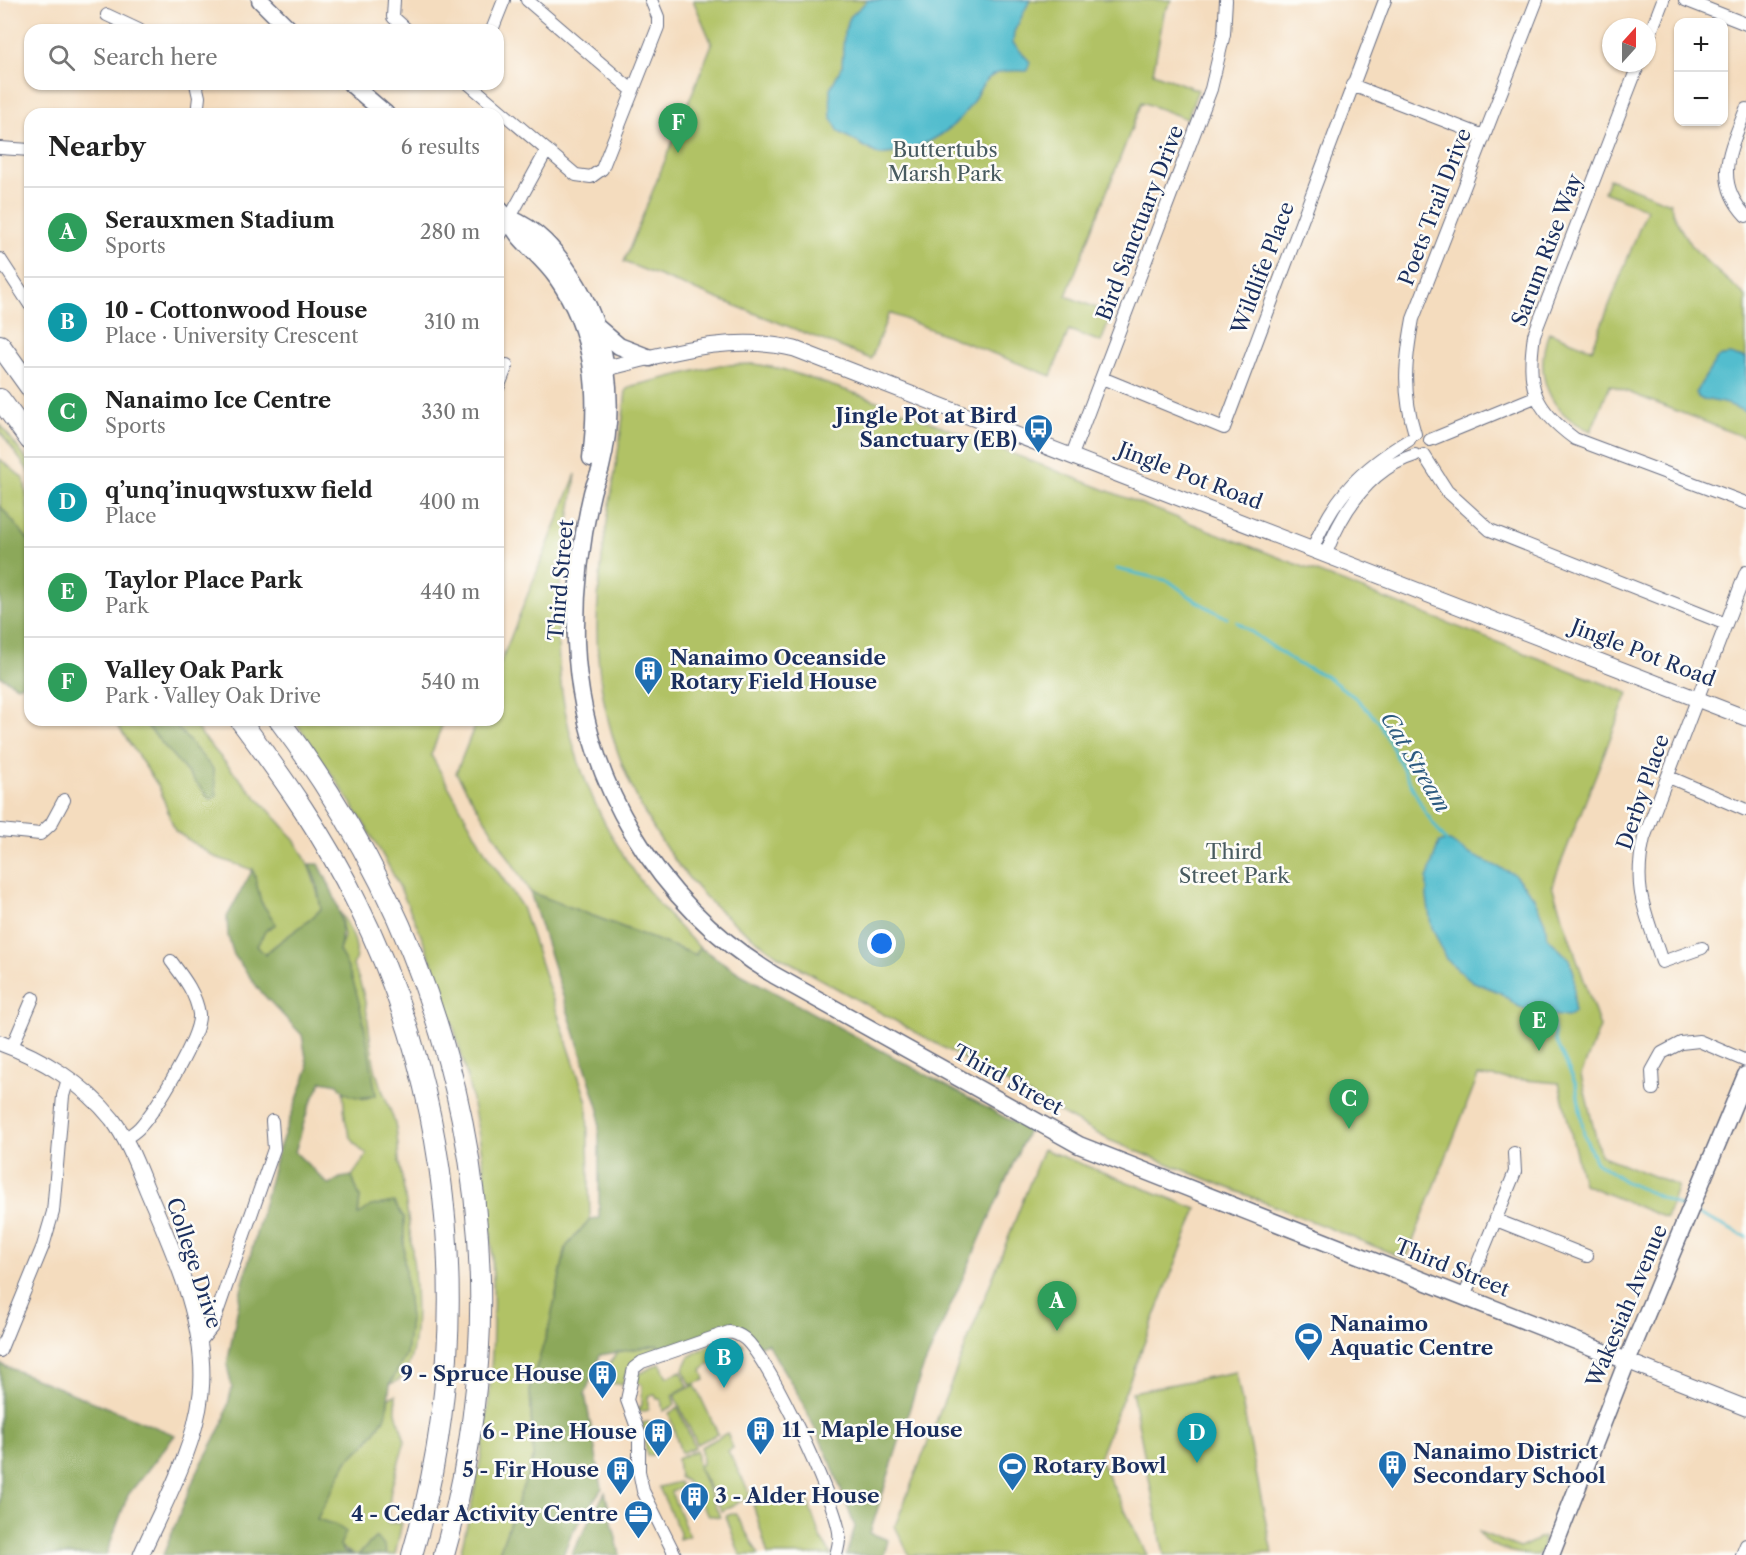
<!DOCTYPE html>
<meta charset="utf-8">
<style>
body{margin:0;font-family:"Libre Caslon Text",serif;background:#f2f2f2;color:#222}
.controls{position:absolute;right:18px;top:18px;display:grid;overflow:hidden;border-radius:12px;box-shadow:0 2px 4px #0004}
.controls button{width:54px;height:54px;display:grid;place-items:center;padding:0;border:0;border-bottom:2px solid #e0e0e0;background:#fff;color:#222;font:30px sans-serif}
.compass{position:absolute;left:1602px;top:18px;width:54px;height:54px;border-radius:50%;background:#fff;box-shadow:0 2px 4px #0004;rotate:21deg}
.you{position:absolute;left:882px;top:944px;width:21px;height:21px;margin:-15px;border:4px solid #fff;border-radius:50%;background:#1a73e8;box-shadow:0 0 0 9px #1a73e833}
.badge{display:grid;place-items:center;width:39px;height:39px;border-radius:50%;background:#7c3aed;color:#fff;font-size:20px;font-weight:700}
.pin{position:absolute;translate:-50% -50px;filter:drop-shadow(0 2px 3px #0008)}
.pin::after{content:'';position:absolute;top:32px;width:21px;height:18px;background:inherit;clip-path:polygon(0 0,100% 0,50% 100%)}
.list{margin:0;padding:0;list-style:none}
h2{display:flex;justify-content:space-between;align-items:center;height:78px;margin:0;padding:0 24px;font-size:26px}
h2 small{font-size:20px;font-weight:400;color:#767676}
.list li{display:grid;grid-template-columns:39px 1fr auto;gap:18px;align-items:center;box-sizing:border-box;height:90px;padding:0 24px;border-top:2px solid #e0e0e0}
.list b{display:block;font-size:22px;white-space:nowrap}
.list p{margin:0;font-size:20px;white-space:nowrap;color:#767676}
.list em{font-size:20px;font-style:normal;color:#767676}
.icon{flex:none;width:33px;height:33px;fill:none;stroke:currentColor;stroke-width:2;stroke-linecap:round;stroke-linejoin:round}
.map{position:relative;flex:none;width:1746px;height:1555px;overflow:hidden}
.search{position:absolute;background:#fff;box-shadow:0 2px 4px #0004;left:24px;top:24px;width:480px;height:66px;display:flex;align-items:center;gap:15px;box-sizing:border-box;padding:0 21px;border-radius:18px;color:#767676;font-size:22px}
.panel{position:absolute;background:#fff;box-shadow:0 2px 4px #0004;left:24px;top:108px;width:480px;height:618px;border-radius:18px}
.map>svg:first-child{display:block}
.green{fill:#b1c265;stroke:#667862;stroke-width:1.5}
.forest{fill:#8ca85a;stroke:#546c5c;stroke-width:1.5}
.water{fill:#52bdce;stroke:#367696;stroke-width:1.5}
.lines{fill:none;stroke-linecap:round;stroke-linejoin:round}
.stream{stroke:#52bdce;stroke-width:3}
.minor-casing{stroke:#676c80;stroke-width:14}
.tertiary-casing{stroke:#676c80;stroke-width:17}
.secondary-casing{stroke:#676c80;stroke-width:19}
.trunk-casing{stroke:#676c80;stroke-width:22}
.minor{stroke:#fff;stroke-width:12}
.tertiary{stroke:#fff;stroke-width:15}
.secondary{stroke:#fff;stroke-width:16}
.trunk{stroke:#fff;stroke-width:20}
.labels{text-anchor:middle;stroke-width:5;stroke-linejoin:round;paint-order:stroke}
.park-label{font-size:21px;fill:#485b60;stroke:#fdfcf7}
.street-label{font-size:21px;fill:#1b2f5e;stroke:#fdfcf7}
.poi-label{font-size:21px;font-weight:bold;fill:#1b2f5e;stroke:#fdfcf7;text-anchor:start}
.water-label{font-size:22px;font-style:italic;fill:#2c5a80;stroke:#fdfcf7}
</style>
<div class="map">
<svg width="1746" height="1555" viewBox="0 0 1746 1555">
<rect width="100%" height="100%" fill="#fdfcf7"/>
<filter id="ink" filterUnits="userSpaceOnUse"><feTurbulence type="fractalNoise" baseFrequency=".0167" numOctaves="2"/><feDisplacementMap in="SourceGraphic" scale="12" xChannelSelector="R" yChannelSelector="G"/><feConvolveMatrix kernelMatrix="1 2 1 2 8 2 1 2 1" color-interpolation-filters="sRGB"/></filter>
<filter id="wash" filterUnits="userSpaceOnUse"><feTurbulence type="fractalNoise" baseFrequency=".008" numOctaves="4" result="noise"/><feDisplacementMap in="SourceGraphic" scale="24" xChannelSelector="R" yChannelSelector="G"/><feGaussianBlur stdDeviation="1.35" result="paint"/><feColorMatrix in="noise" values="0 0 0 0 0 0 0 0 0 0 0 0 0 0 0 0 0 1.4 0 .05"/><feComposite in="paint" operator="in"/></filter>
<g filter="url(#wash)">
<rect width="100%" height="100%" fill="#f4dcbe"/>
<path class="green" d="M693,0H1172L1164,13L1153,73L1198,90L1187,119L1142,102L1066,296L1112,314L1101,342L1069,330L1051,376L889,313L871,359L624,262L712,44Z
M1609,179L1670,203C1681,245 1713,268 1746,296V438L1610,385L1591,431C1549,413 1533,376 1549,332L1592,349L1647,209L1604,192Z
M755,364L782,369L869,398L1628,693L1552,886L1600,1027L1581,1075L1600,1155L1678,1186L1666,1218L1583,1184L1559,1083L1478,1076L1406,1259L1109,1140L777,955C750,935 722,916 700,891C634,818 596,723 597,625C598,549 619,467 626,390L632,386L720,365Z
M0,424L30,464V473L0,432Z
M0,459L24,479C28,500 30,520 30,542L0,506Z
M576,474C569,525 558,576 558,628C556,752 611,863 699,947L696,955L530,892L456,773L477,720H498V669Z
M114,720H142L210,799L185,739L171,720H190C208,743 227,765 247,787C287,830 310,848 321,909C304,928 282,937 264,955L257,946L266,930L276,924L261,902L253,870L215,857L175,831L159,787Z
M294,720H444L431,755L487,855L522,907L587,1102L590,1219L566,1247L549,1327L530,1387L533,1459L498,1555H460C473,1500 486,1442 490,1386C504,1213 474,1040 398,884C369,826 331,773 294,720Z
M340,912C350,930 362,946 353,966C370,999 367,1033 375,1068C379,1087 390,1105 395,1124C398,1136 398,1149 399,1161C405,1196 438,1373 390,1384L406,1355L410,1319L404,1261V1218L358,1215L360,1198L352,1176L367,1155C344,1138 345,1120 343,1092L364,1099L376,1095L359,1009L339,951L344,936Z
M1043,1149L1197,1209L1099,1458L1147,1555H909L895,1526Z
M720,1339H735L744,1346L706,1366L702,1370L705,1380L691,1385L683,1370L690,1356Z
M659,1345L662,1351L628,1368L622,1384L605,1383L604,1379L595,1381L620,1350Z
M660,1363L667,1377L681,1371L688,1386L672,1395L675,1405L663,1411L661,1399H657L655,1395L648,1396V1410L637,1412L642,1405V1385L636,1381L639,1374Z
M1236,1372L1272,1553L1164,1555L1132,1392Z
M695,1385L718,1434L697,1444L674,1395Z
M396,1395V1412L405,1441L391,1489L387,1523H402L395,1555H386L385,1546L376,1537L358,1555C340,1553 329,1532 317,1519L347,1461L366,1444L386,1416L389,1397Z
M678,1408L695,1447L681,1453L669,1413Z
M649,1422L653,1435H655V1454L647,1456L642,1423Z
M727,1433L733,1448L728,1451L751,1496L722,1511L698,1467L720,1517L708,1515L686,1481L679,1477L677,1459L696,1450L698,1466L702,1464L701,1447Z
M679,1482L682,1487L671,1492L689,1536L679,1539L680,1533L659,1487Z
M774,1497L807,1499L821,1539L832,1555H768L753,1504Z
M735,1513L759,1555H740L726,1516Z
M1479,1532L1520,1548L1543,1537V1549L1537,1555C1520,1555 1487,1549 1479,1532Z"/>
<path class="forest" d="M0,506L30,542V682L17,686L0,676Z
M142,720H171L213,769L217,795L210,799Z
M309,864H319C333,892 348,920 339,951C361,984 369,1055 376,1095C362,1100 346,1098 338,1084L322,1081L308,1109L295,1152L329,1185L340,1178L352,1176L360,1198L358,1215L371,1206L394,1202L404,1218V1261L410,1319L406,1355L390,1384L386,1416L366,1444L347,1461L317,1519L336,1525L346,1532L340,1545L344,1552L355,1555H163L195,1476L223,1424L232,1388L227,1365L241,1291L277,1154L308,1069L302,1035L260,991L234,955L228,936L227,917L253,869L261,902L276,924L266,930L257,946L265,955C282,937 304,928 321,909L317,884Z
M530,892L696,955L699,947L739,973L1028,1130L921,1373L870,1533L888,1540L884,1555H846L855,1527L831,1463L801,1399L767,1343L760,1346L739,1327H719L694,1340L662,1351L658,1345L600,1355L585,1394L602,1488L572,1533L563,1555H498L533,1459L530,1387L549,1327L566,1247L590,1219L599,1218V1110Z
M0,1364L175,1435L128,1495L106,1555H0Z
M605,1492L620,1555H571Z
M376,1537L385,1546L386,1555H358Z"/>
<path class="water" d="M868,0H1030L1014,32L1013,43L1030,62L1027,71C1017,71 1004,69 995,74C981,81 978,95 970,106C949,137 915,152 879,155L839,132L831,117L830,89L842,66L844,33L850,17Z
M1729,355L1746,358V412L1728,404L1699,398L1695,393L1718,357Z
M1450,841L1469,854L1514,874L1533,896L1545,923L1547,937L1569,959L1574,973V1012L1567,1017L1530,1012L1516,1005L1501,993L1472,981L1446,959L1431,925L1427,897V879L1439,842Z"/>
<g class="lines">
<path class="stream" d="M1117,569L1169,581L1196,601L1227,618
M1237,622L1296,663L1326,676L1357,699L1379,722L1425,812L1446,841
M1552,1015L1555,1040L1576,1085L1584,1134L1595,1161L1624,1181L1685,1208
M1694,1212L1746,1237"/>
</g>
</g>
<g filter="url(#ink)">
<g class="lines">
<defs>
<path id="minor" d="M394,0L393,17L407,30
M527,0L633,91
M1685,0L1746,24
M107,15L139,30
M492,30L504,0
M1647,42L1663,0
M1639,63L1534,335C1527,386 1532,407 1575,439L1746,503
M196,84L199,97L197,114
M469,84L576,175L591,177L602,169L658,27V17L651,0
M1352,85L1484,136
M1746,109C1731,148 1712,180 1746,216
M0,148L30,150
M498,239L547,150
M0,259L30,305
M1102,378L1224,428L1385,0
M498,388L507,365
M1415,434C1402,392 1405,362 1413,319L1537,0
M1430,440L1535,397
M1072,455L1211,89L1224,34L1226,0
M1424,455L1447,491L1490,530L1726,624
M1313,548C1334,496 1361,469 1409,440
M1326,553C1343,510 1369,469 1415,455
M1669,777L1746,810
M0,830L40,834L51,824L64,800
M1702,948L1662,962C1646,912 1632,891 1644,838L1746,572
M12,1047L33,998
M1653,1089L1652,1071L1662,1053L1681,1043L1699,1041L1746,1061
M124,1139C129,1136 135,1132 139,1128C156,1110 201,1036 199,1014C196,993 183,977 171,961
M1496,1220L1587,1256
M1464,1297L1515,1172L1514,1153
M199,1343L212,1327L274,1149L272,1121
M0,1351L43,1246L53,1212L63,1096L68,1079
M675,1555L643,1491L639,1471V1433L627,1400L634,1368L642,1362L729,1332C735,1333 740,1335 745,1339C770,1361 834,1498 839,1532C840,1539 838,1548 836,1555
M1742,1555L1746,1545"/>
<path id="tertiary" d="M594,371C660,356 728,332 795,349L1746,718
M0,1043C42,1058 84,1084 112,1119C128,1140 138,1168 148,1192C174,1253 208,1325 201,1393C195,1449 164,1504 141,1555
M1627,1361L1746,1408"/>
<path id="secondary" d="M260,0L290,30
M351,84L386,114
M498,208C508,217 512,227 520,237C532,251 546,262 557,278C595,332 599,394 591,458
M509,218C537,229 555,250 571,275C608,331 617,402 601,467C599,476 594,484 592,493C581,540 575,593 576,642C581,779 657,904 774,975L1079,1145L1627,1361
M597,327L619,346L650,358
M1551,1555L1627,1361L1746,1075"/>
<path id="trunk" d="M0,345L30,387
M0,399L30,440
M240,720C284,779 325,837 357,903C457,1103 475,1341 412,1555
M279,720C462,963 528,1260 444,1555"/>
</defs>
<use href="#minor" class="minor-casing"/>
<use href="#tertiary" class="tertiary-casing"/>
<use href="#secondary" class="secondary-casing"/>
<use href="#trunk" class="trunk-casing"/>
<use href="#minor" class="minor"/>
<use href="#tertiary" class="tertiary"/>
<use href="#secondary" class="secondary"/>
<use href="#trunk" class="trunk"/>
</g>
</g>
<defs>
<symbol id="bus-pin" viewBox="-11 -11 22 30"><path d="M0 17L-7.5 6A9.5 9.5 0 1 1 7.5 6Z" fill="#1f6fb2" stroke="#fdfcf7"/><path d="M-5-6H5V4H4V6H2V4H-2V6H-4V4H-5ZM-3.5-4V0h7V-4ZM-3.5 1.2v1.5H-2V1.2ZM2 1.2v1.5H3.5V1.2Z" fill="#fff"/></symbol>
<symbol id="building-pin" viewBox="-11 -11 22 30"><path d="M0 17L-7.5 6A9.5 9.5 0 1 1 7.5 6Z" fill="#1f6fb2" stroke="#fdfcf7"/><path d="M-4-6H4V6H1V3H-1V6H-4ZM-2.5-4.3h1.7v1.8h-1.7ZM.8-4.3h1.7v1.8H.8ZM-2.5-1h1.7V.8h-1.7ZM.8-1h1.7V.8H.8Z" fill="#fff"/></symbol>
<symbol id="stadium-pin" viewBox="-11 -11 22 30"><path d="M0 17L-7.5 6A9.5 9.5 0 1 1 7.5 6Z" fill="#1f6fb2" stroke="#fdfcf7"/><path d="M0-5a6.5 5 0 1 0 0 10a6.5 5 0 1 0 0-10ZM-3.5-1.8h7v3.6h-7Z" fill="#fff"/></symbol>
<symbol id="office-pin" viewBox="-11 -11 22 30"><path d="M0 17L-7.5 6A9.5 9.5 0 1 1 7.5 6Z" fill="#1f6fb2" stroke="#fdfcf7"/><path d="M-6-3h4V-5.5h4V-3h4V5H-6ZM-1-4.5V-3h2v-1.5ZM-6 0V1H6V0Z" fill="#fff"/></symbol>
</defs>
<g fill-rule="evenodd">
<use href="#bus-pin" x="1022" y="412" width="33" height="45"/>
<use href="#building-pin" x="632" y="654" width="33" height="45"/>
<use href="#stadium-pin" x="1292" y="1320" width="33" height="45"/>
<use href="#building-pin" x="586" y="1358" width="33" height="45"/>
<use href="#building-pin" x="744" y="1414" width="33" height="45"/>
<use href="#building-pin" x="642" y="1416" width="33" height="45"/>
<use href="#building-pin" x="1376" y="1448" width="33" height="45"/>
<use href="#stadium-pin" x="996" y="1450" width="33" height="45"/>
<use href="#building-pin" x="604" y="1454" width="33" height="45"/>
<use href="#building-pin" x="678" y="1480" width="33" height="45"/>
<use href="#office-pin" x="622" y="1498" width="33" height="45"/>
</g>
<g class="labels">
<g class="park-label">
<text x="945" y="157">Buttertubs<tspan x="945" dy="24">Marsh Park</tspan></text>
<text x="1234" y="859">Third<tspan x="1234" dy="24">Street Park</tspan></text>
</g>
<g class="street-label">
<text transform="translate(1435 207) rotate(-69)" y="7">Poets Trail Drive</text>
<text transform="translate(1140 223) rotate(-69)" y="7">Bird Sanctuary Drive</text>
<text transform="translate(1547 250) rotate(-69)" y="7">Sarum Rise Way</text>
<text transform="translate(1263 268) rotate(-69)" y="7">Wildlife Place</text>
<text transform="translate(1190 476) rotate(21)" y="7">Jingle Pot Road</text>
<text transform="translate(561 580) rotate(-85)" y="7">Third Street</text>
<text transform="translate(1643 653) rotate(21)" y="7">Jingle Pot Road</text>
<text transform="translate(1643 792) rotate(-71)" y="7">Derby Place</text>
<text transform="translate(1008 1080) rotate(29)" y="7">Third Street</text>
<text transform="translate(194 1263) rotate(72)" y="7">College Drive</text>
<text transform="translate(1452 1268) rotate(22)" y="7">Third Street</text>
<text transform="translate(1627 1306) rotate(-67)" y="7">Wakesiah Avenue</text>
</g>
<g class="poi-label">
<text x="1017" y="423" text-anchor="end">Jingle Pot at Bird<tspan x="1017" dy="24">Sanctuary (EB)</tspan></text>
<text x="670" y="665">Nanaimo Oceanside<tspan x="670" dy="24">Rotary Field House</tspan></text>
<text x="1330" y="1331">Nanaimo<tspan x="1330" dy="24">Aquatic Centre</tspan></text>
<text x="582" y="1381" text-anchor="end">9 - Spruce House</text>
<text x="782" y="1437">11 - Maple House</text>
<text x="637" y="1439" text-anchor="end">6 - Pine House</text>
<text x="1413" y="1459">Nanaimo District<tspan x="1413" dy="24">Secondary School</tspan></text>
<text x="1033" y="1473">Rotary Bowl</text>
<text x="599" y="1477" text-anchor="end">5 - Fir House</text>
<text x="715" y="1503">3 - Alder House</text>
<text x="618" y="1521" text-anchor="end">4 - Cedar Activity Centre</text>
</g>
<g class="water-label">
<text transform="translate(1416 762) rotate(59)" y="8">Cat Stream</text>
</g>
</g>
</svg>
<div class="controls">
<button>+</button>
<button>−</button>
</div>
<svg class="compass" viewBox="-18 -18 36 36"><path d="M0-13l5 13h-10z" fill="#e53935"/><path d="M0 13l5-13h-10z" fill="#767676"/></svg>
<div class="you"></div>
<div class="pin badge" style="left:1057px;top:1331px;background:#2e9e5b">A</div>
<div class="pin badge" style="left:724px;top:1388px;background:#0f9aa8">B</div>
<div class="pin badge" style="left:1349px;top:1129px;background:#2e9e5b">C</div>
<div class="pin badge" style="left:1197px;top:1463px;background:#0f9aa8">D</div>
<div class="pin badge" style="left:1539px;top:1051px;background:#2e9e5b">E</div>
<div class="pin badge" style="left:678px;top:153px;background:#2e9e5b">F</div>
<div class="search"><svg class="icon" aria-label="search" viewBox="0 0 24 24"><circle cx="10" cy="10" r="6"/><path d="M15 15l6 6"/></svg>Search here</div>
<section class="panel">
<h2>Nearby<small>6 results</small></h2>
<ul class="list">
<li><span class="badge" style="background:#2e9e5b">A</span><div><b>Serauxmen Stadium</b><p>Sports</p></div><em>280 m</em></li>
<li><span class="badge" style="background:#0f9aa8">B</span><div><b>10 - Cottonwood House</b><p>Place · University Crescent</p></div><em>310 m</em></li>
<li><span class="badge" style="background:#2e9e5b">C</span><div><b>Nanaimo Ice Centre</b><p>Sports</p></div><em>330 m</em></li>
<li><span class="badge" style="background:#0f9aa8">D</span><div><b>q’unq’inuqwstuxw field</b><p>Place</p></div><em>400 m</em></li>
<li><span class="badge" style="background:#2e9e5b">E</span><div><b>Taylor Place Park</b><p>Park</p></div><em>440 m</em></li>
<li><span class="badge" style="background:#2e9e5b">F</span><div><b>Valley Oak Park</b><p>Park · Valley Oak Drive</p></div><em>540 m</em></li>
</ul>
</section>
</div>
